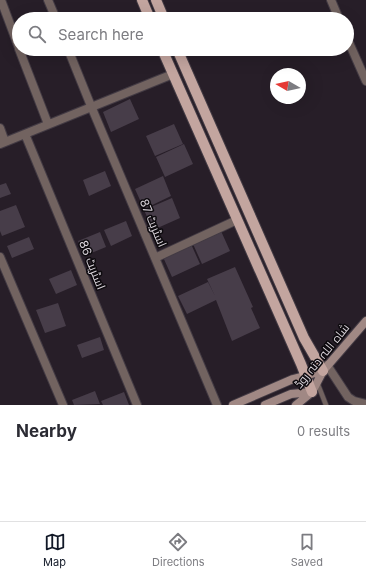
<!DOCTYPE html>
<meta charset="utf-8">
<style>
body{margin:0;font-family:Inter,Cairo,sans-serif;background:#f2f2f3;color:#2b2b33}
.compass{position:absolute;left:270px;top:68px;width:36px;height:36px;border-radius:50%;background:#fff;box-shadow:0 4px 16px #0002;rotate:279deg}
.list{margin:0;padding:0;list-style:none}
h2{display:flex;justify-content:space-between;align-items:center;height:52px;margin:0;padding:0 16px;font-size:17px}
h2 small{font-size:13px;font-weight:400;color:#7c7c81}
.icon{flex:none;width:22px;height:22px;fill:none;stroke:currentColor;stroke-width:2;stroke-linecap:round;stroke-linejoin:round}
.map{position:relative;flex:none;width:366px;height:405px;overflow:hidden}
.search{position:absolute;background:#fff;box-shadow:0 4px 16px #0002;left:12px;right:12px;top:12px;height:44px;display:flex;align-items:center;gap:10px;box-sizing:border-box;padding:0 14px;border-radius:22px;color:#7c7c81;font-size:15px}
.sheet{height:116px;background:#fff}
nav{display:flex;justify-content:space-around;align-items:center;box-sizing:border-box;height:56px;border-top:1px solid #e1e1e2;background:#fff;font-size:11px;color:#7c7c81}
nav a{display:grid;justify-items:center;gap:2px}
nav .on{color:#111827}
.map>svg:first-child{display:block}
.building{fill:#473d49}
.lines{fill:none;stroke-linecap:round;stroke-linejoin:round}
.lane-casing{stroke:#433b44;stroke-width:6}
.street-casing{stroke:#433b44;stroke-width:10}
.secondary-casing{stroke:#433b44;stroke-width:10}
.primary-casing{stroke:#433b44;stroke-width:12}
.lane{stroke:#726360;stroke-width:4.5}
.street{stroke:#726360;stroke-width:8}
.secondary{stroke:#a08884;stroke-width:8}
.primary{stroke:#c3a59f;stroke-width:10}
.labels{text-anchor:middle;stroke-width:3;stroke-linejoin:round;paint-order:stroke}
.street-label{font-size:12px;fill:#d9d3da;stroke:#0d0a0e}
</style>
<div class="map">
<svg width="366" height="405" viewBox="0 0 366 405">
<rect width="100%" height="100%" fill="#271e28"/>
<path class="building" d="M130,99L139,119L111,132L103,112Z
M174,124L183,144L155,156L146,136Z
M184,144L193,164L165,177L156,157Z
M105,171L111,186L89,196L83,180Z
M163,176L171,196L144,209L135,189Z
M6,183L11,194L0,198V185Z
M172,198L180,218L153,230L144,210Z
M16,205L25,227L2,236L0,231V211Z
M126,221L132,236L111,246L104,230Z
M221,231L230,251L202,264L193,244Z
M100,232L106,247L84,256L78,241Z
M29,237L34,249L12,258L7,246Z
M191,244L200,264L172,277L163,257Z
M235,267L253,307L251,308L260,328L232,341L216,300L187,314L178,296L208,282L215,296L207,279Z
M71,270L77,285L56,294L49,279Z
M58,303L66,326L45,333L36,310Z
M100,337L104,350L82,358L77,345Z
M95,391L100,404L74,405L72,400Z
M124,392L129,405H103L101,401Z"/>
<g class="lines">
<defs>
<path id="lane" d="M317,382L326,405"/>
<path id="street" d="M1,0L19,48
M48,0L56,19
M331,0L339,19
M347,38L366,81
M19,49L48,124
M68,49L91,106L217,405
M0,128L5,142
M25,134L137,405
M0,144L173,74
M0,257L63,405
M155,258L237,220
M327,365L348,397L354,401L366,404"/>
<path id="secondary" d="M233,405L293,379L323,371
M265,405L291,394L311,392
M296,405L312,392L323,371L366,321"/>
<path id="primary" d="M142,0L150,19
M156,0L164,19
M162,49L301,364L312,392
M177,49L304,338L323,371"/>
</defs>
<use href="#lane" class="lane-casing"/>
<use href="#street" class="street-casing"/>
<use href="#secondary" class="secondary-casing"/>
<use href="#primary" class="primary-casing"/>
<use href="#lane" class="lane"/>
<use href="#street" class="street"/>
<use href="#secondary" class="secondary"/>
<use href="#primary" class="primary"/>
</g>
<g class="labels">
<g class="street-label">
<text transform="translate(153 223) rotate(67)" y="4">اسٹریٹ 87</text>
<text transform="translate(92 265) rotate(68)" y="4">اسٹریٹ 86</text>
<text transform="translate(322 356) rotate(-51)" y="4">شاہ اللہ دتہ روڈ</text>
</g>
</g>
</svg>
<svg class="compass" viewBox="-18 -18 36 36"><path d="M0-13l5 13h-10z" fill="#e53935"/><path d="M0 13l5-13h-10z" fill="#7c7c81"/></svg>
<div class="search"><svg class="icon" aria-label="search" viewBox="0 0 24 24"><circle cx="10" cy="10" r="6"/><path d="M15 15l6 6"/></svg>Search here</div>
</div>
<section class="sheet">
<h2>Nearby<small>0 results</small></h2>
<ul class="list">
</ul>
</section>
<nav>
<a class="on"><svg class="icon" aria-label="map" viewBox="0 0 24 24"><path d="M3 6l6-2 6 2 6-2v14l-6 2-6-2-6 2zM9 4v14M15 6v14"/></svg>Map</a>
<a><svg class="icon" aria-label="directions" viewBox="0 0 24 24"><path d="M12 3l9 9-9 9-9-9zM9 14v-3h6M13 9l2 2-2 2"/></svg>Directions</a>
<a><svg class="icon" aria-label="saved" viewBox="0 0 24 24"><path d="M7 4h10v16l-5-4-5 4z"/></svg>Saved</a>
</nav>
